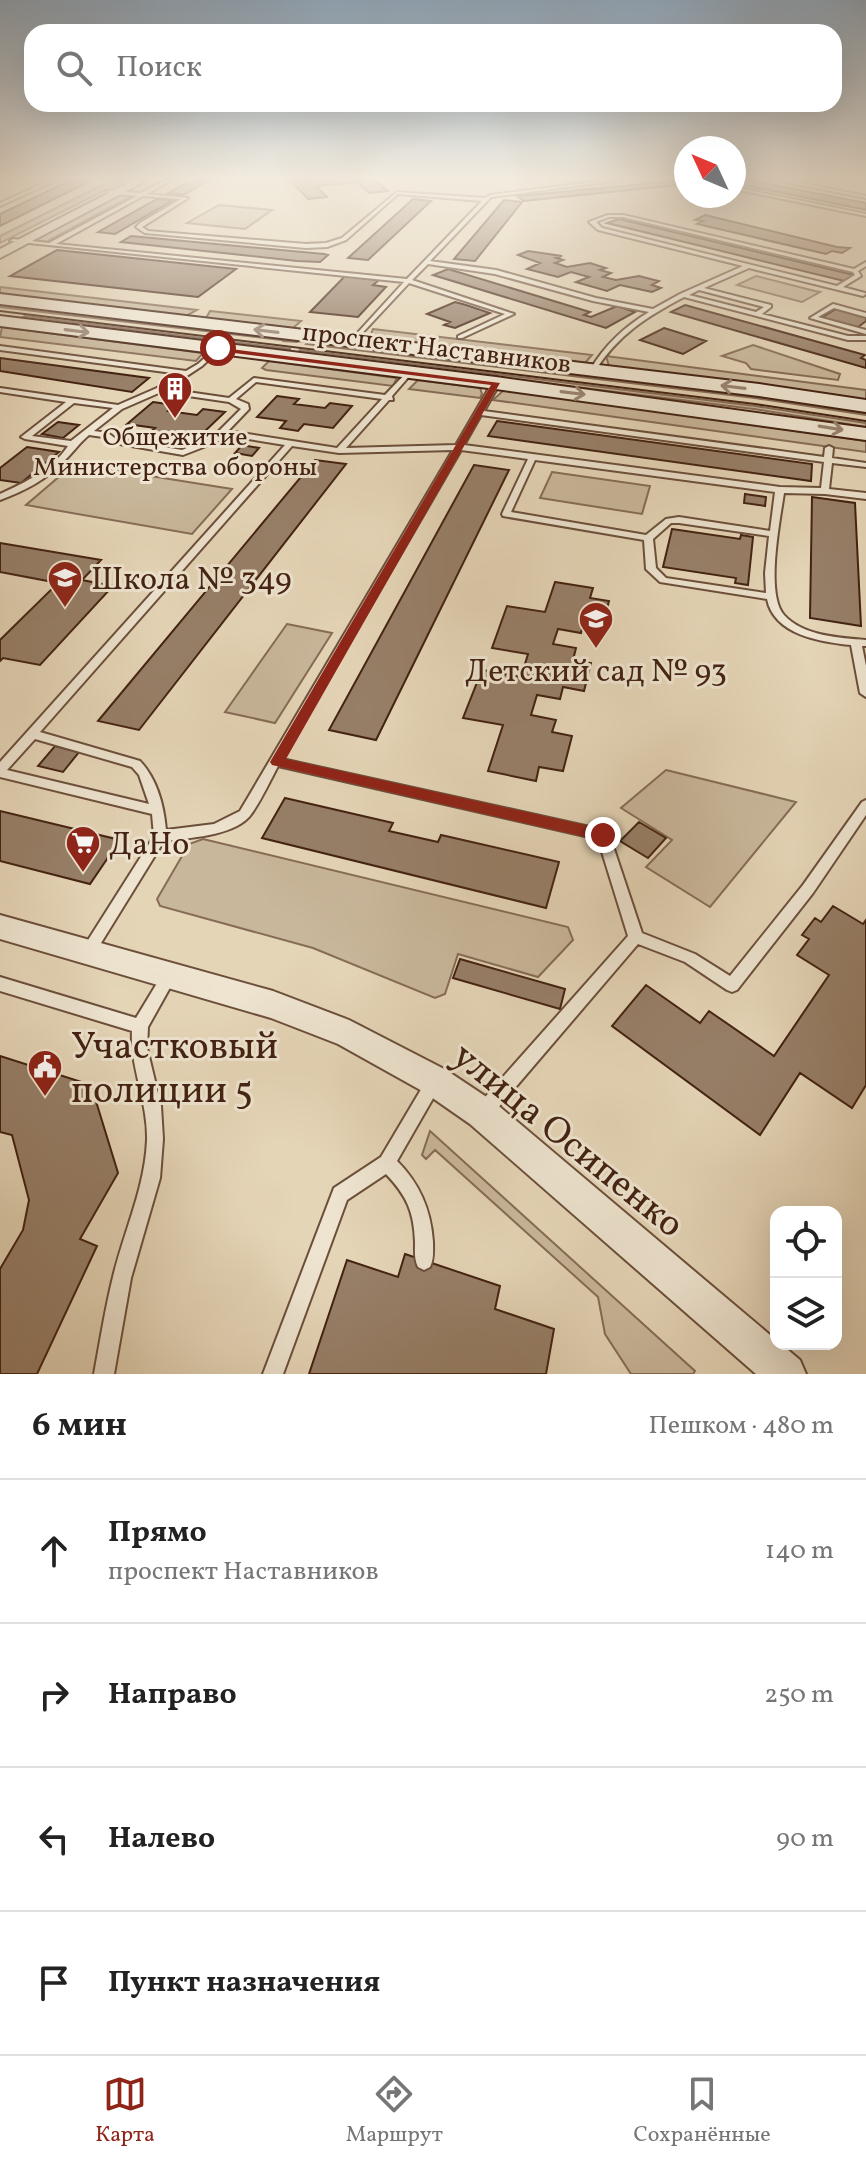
<!DOCTYPE html>
<html lang="ru">
<meta charset="utf-8">
<style>
body{margin:0;font-family:Vollkorn,serif;background:#f2f2f2;color:#222}
.controls{position:absolute;right:24px;bottom:24px;display:grid;overflow:hidden;border-radius:16px;box-shadow:0 8px 32px #0002}
.controls button{width:72px;height:72px;display:grid;place-items:center;padding:0;border:0;border-bottom:2px solid #e0e0e0;background:#fff;color:#222;font:40px sans-serif}
.compass{position:absolute;left:674px;top:136px;width:72px;height:72px;border-radius:50%;background:#fff;box-shadow:0 8px 32px #0002;rotate:314deg}
.stop{position:absolute;width:24px;height:24px;margin:-18px;border:6px solid #8f2418;border-radius:50%;background:#fff}
.stop.end{background:#8f2418;border-color:#fff;box-shadow:0 2px 8px #0008}
.list{margin:0;padding:0;list-style:none}
h2{display:flex;justify-content:space-between;align-items:center;height:104px;margin:0;padding:0 32px;font-size:34px}
h2 small{font-size:26px;font-weight:400;color:#767676}
.list li{display:grid;grid-template-columns:52px 1fr auto;gap:24px;align-items:center;box-sizing:border-box;height:144px;padding:0 32px;border-top:2px solid #e0e0e0}
.list b{display:block;font-size:30px;white-space:nowrap}
.list p{margin:0;font-size:26px;white-space:nowrap;color:#767676}
.list em{font-size:26px;font-style:normal;color:#767676}
.icon{flex:none;width:44px;height:44px;fill:none;stroke:currentColor;stroke-width:2;stroke-linecap:round;stroke-linejoin:round}
.map{position:relative;flex:none;width:866px;height:1374px;overflow:hidden}
.search{position:absolute;background:#fff;box-shadow:0 8px 32px #0002;left:24px;right:24px;top:24px;height:88px;display:flex;align-items:center;gap:20px;box-sizing:border-box;padding:0 28px;border-radius:24px;color:#767676;font-size:30px}
.sheet{height:680px;background:#fff}
nav{display:flex;justify-content:space-around;align-items:center;box-sizing:border-box;height:112px;border-top:2px solid #e0e0e0;background:#fff;font-size:22px;color:#767676}
nav a{display:grid;justify-items:center;gap:4px}
nav .on{color:#8f2418}
.map>svg:first-child{display:block}
.green{fill:#c9b79b;stroke:#866c56;stroke-width:2}
.building{fill:#977f68;stroke:#432212;stroke-width:2}
.lines{fill:none;stroke-linecap:round;stroke-linejoin:round}
.service-casing{stroke:#6c4f3b;stroke-width:4}
.minor-casing{stroke:#6c4f3b;stroke-width:4}
.tertiary-casing{stroke:#6c4f3b;stroke-width:4}
.secondary-casing{stroke:#432212;stroke-width:4}
.service{fill:#eee4d0;fill-rule:evenodd}
.minor{fill:#eee4d0;fill-rule:evenodd}
.tertiary{fill:#eee4d0;fill-rule:evenodd}
.secondary{fill:#eee4d0;fill-rule:evenodd}
.tram{stroke:#432212;stroke-width:2}
.oneway{stroke:#988371}
.route{fill:#8f2418}
.labels{text-anchor:middle;stroke-width:6;stroke-linejoin:round;paint-order:stroke}
.far-street-label{font-size:26px;fill:#432212;stroke:#eee4d0}
.far-poi-label{font-size:26px;fill:#432212;stroke:#eee4d0}
.poi-label{font-size:32px;fill:#432212;stroke:#eee4d0;text-anchor:start}
.near-poi-label{font-size:38px;fill:#432212;stroke:#eee4d0;text-anchor:start}
.near-street-label{font-size:38px;fill:#432212;stroke:#eee4d0}
</style>
<div class="map">
<svg width="866" height="1374" viewBox="0 0 866 1374">
<rect width="100%" height="100%" fill="#e5d5b7"/>
<filter id="stains"><feTurbulence type="fractalNoise" baseFrequency=".0025" numOctaves="4"/><feColorMatrix values="0 0 0 0 .2 0 0 0 0 .09 0 0 0 0 .02 0 0 0 .5 -.17"/></filter>
<radialGradient id="worn" r=".72"><stop offset=".6" stop-color="#630" stop-opacity="0"/><stop offset="1" stop-color="#630" stop-opacity=".3"/></radialGradient>
<path class="green" d="M112,180H125L0,243V236Z
M122,194L133,195L46,242L33,240Z
M219,205L272,210L245,229L187,223Z
M756,276L815,291L820,292L802,302L737,285Z
M0,287L197,310L186,316L0,294Z
M0,304L284,338L283,341L298,342L0,307Z
M210,311L301,321L293,328L206,318Z
M25,316L291,349H272L21,318Z
M2,327L202,353H203L196,361L0,337Z
M373,329L592,355L585,363L370,337Z
M308,341L756,396L866,413V415L755,398L306,344Z
M753,345L840,374L838,380L751,369L746,363L722,356Z
M300,350L755,406L866,423V427L754,409L297,353Z
M606,356L866,390V400L609,366Z
M269,361L397,378L393,386L266,370L262,368Z
M418,380L480,388L482,394L480,398L409,389Z
M504,390L866,441V452L493,400Z
M74,464H75L232,489L192,534L26,505Z
M552,472L650,486L642,514L540,498Z
M287,624L332,633L275,723L225,712Z
M666,770L796,802L710,907L646,867L672,840L621,808Z
M203,839L568,927L573,940L538,977L458,954L445,994L435,998L313,948L160,906L157,899L189,844Z
M430,1131L695,1371L693,1374H631L605,1334L598,1297L435,1150L426,1159L422,1155Z"/>
<path class="building" d="M92,180L0,226V214L71,180Z
M191,180H209L183,195L167,194Z
M290,180H374L388,191L369,193L357,182L316,186L327,197L308,199Z
M686,180V184L524,201L517,196Z
M734,180H748L866,203V210L734,183Z
M157,199L173,200L115,234L98,232Z
M413,199L431,201L368,260L348,258Z
M504,200L522,202L475,261L454,259Z
M705,215L837,247L850,248L842,253L832,251L826,254L697,224L703,221L695,220Z
M619,219L854,275L844,281L607,223Z
M131,236L324,254L328,255L320,262L297,261L121,242Z
M57,250L236,269L198,297L10,276Z
M528,251L562,256L556,258L563,260L555,263L567,267L590,263L606,268L600,270L611,273L603,277L616,280L639,276L659,281L652,285L661,288L652,292L620,285L607,291L576,282L589,277L571,272L558,277L527,269L540,263L518,255Z
M448,269L590,312L584,315L591,317L617,306L635,312L606,328L433,275Z
M345,276L379,280L373,285L386,287L358,317L310,312Z
M455,302L466,305L490,313L455,328L444,325L450,322L427,314Z
M685,305L865,355L861,358L866,360V368L671,312Z
M836,309L866,317V321L857,328L821,318Z
M664,328L706,341L683,354L640,340Z
M0,358L149,378L132,392L0,371Z
M277,396L299,399L294,404L325,408L330,403L352,406L333,428L304,424L298,431L280,428L286,421L257,417Z
M153,402L174,405L168,411L197,415L203,409L225,412L201,435L172,431L164,438L158,437L147,435L155,428L127,424Z
M497,421L812,464L811,481L488,436Z
M58,422L79,425L63,438L42,434Z
M242,445L259,448L252,456L235,453Z
M27,447L59,452L21,483L0,480V468Z
M315,460L346,464L139,730L98,721Z
M474,465L509,470L376,740L329,730Z
M745,494L766,497L765,506L744,503Z
M812,497L855,503L861,626L810,618Z
M672,529L740,539L741,535L753,537L748,585L735,583L736,578L663,567Z
M0,543L101,560L82,580L113,586L40,665L3,658L0,661V640L58,583L0,572Z
M555,582L593,588L590,598L609,601L603,624L584,621L581,633L558,629L553,644L576,648L573,660L591,663L584,691L563,687L560,699L537,695L531,715L556,720L552,732L572,736L563,771L539,767L536,781L488,771L503,725L463,718L482,670L521,677L528,654L492,648L507,606L545,612Z
M55,746L79,752L63,772L38,766Z
M285,798L393,823L389,831L438,842L441,835L559,862L546,908L262,838Z
M0,811L54,824L120,840L90,884L0,861Z
M639,822L666,838L648,858L620,841Z
M833,906L863,924L866,920V1085L852,1108L800,1073L760,1135L612,1026L646,985L700,1023L709,1011L774,1056L829,975L797,955L809,939L802,935L815,918L821,922Z
M460,959L565,989L560,1009L453,978Z
M0,1056L91,1085L118,1173L80,1239L97,1246L37,1374H0V1269L23,1230L29,1200L12,1135L0,1132Z
M405,1254L500,1286L495,1309L554,1329L546,1374H309L347,1260L398,1277Z"/>
<g class="lines">
<defs>
<path id="service" d="M51,180H57L0,206V203Z
M166,180H171L147,194L188,198L142,227L148,231L306,244L326,243L342,238L397,192L485,198L490,195L608,180H621L491,197L430,261L496,270L596,298L653,309L680,294L743,266L598,230L589,222L608,215H623L854,269L866,262V266L858,271L861,276L843,287L865,293L866,294L863,296L749,268L704,288L771,305V307L762,314L848,336H866V340H848L684,297C646,317 618,335 595,371L593,372L590,370C605,345 624,327 649,312L593,301L495,274L428,264L412,280L514,314L462,338H458V336L505,314L409,283L353,343L350,341L351,340L404,282L10,241L13,239L49,243L137,196L109,193L107,191L141,193ZM398,194L482,201L407,279L56,244L143,196L181,199L140,223L136,227L145,233L306,248L327,247L346,240ZM609,217H623L853,272L855,275L837,286L602,228L596,222ZM699,290L764,307L756,312L689,295Z
M776,180H785L866,196V198Z
M734,187L866,214V216L734,189Z
M833,304L866,313V317L834,308L818,317L866,330V334L810,318Z
M0,346L186,371L198,364L218,346L220,347V349L202,366L167,389L229,398L254,378L385,395L408,371H412V373L392,396L393,400H389L346,448L456,445L492,383L496,381L500,383L484,411L824,457L825,448L829,446L833,448L832,458L866,463V467L832,463L829,489L866,493V499L825,494L784,493C780,520 765,594 784,615C803,636 840,638 866,640V646H862L866,666V697L860,693L851,645C821,642 774,635 767,599L660,582L646,569L644,540L503,516L502,514L528,459L461,450L282,759L608,831L642,933L695,954L730,976L803,885L862,802L866,800V815L813,893L737,990L732,992L727,990L685,962L638,944L491,1116L485,1118L479,1116L477,1110L479,1104L628,936L598,839L278,766C270,781 259,805 249,817C232,836 188,838 164,841L93,956L88,958L83,956L81,952L83,948L154,836L152,814L0,777V762L285,445L224,435L219,441L183,455L114,443L103,437L89,435C79,443 72,454 62,463C46,480 22,492 0,500V494C26,482 52,470 68,446L25,439L21,437L66,402L0,392V388L118,405L157,388L180,374L0,350ZM256,382L382,399L337,448L228,431L249,409L248,404L236,399ZM161,392L229,402L241,409L213,437L182,450L116,439L108,433L94,431L122,409ZM74,403L113,408L71,441L32,436ZM481,415L824,462L821,488L780,487L464,445ZM292,446L339,453L453,450L240,811L214,824L166,830C164,806 157,779 140,761L40,732ZM535,460L775,492L770,531L679,517L666,519L646,535L511,512ZM671,523H679L769,536L765,573L766,593L666,578L656,568L653,539ZM35,739L132,767L139,775L149,804L7,770Z
M170,969L175,970L177,975L148,1027L147,1048L161,1106L163,1139L160,1178L131,1278L114,1374H94C100,1342 105,1309 113,1277C124,1231 145,1188 147,1140C148,1102 130,1068 132,1031L0,991V977L136,1018L165,970Z
M435,1073L441,1076L443,1081L397,1161C420,1184 431,1210 433,1242C433,1251 434,1259 430,1267L424,1270L418,1267C414,1259 415,1251 415,1242C414,1212 407,1196 386,1174L347,1200L283,1374H263L334,1188L381,1157L429,1076Z"/>
<path id="minor" d="M0,915L273,991L349,1020L446,1070L494,1102L776,1340V1344H781L800,1360L806,1374H756L470,1124L424,1092L338,1044L271,1018L0,939Z"/>
<path id="tertiary" d="M134,180H147L0,258V249Z"/>
<path id="secondary" d="M0,294L759,384L866,400V412L759,396L0,304Z
M0,316L496,377L866,428V440L496,389L0,326Z"/>
</defs>
<use href="#service" class="service-casing"/>
<use href="#minor" class="minor-casing"/>
<use href="#tertiary" class="tertiary-casing"/>
<use href="#secondary" class="secondary-casing"/>
<use href="#service" class="service"/>
<use href="#minor" class="minor"/>
<use href="#tertiary" class="tertiary"/>
<use href="#secondary" class="secondary"/>
<path class="tram" d="M0,311L755,404L866,421"/>
</g>
<defs><path id="oneway-shaft" d="M-6 0H5M1.5-3L5.5 0L1.5 3" fill="none" stroke-width="1.6" stroke-linecap="round" stroke-linejoin="round" transform="scale(2)"/></defs>
<g class="oneway">
<use href="#oneway-shaft" transform="translate(77 331) rotate(7)"/>
<use href="#oneway-shaft" transform="translate(266 331) rotate(-173)"/>
<use href="#oneway-shaft" transform="translate(733 387) rotate(-173)"/>
<use href="#oneway-shaft" transform="translate(573 393) rotate(7)"/>
<use href="#oneway-shaft" transform="translate(831 428) rotate(9)"/>
</g>
<linearGradient id="sky" x2="0" y2="1"><stop stop-color="#91a9be"/><stop offset="0.48" stop-color="#f3ecdf"/><stop offset="1" stop-color="#f3ecdf" stop-opacity="0"/></linearGradient>
<rect width="866" height="372" fill="url(#sky)"/>
<path class="route" d="M215,347L500,383L286,759L603,829L610,835L608,839L603,841L272,765L270,762L491,385L218,351Z"/>
<defs>
<symbol id="building-pin" viewBox="-11 -11 22 30"><path d="M0 17L-7.5 6A9.5 9.5 0 1 1 7.5 6Z" fill="#8f2418" stroke="#eee4d0"/><path d="M-4-6H4V6H1V3H-1V6H-4ZM-2.5-4.3h1.7v1.8h-1.7ZM.8-4.3h1.7v1.8H.8ZM-2.5-1h1.7V.8h-1.7ZM.8-1h1.7V.8H.8Z" fill="#fff"/></symbol>
<symbol id="school-pin" viewBox="-11 -11 22 30"><path d="M0 17L-7.5 6A9.5 9.5 0 1 1 7.5 6Z" fill="#8f2418" stroke="#eee4d0"/><path d="M0-5L7-2L0 1L-7-2ZM-4 1L0 2.5L4 1V4Q0 6-4 4Z" fill="#fff"/></symbol>
<symbol id="supermarket-pin" viewBox="-11 -11 22 30"><path d="M0 17L-7.5 6A9.5 9.5 0 1 1 7.5 6Z" fill="#8f2418" stroke="#eee4d0"/><path d="M-6-5.5h2.5l.6 2H6L4.5 2H-2.5L-4.4-4H-6ZM-1.5 3.2a1.3 1.3 0 1 0 .1 0ZM3 3.2a1.3 1.3 0 1 0 .1 0Z" fill="#fff"/></symbol>
<symbol id="civic-pin" viewBox="-11 -11 22 30"><path d="M0 17L-7.5 6A9.5 9.5 0 1 1 7.5 6Z" fill="#8f2418" stroke="#eee4d0"/><path d="M-.6-6.5H3V-4.5H.6V-3L4-1V1h2V6H-6V1h2V-1L-.6-3ZM-1.2 2.5V6h2.4V2.5Z" fill="#fff"/></symbol>
</defs>
<g fill-rule="evenodd">
<use href="#building-pin" x="155" y="369" width="40" height="54"/>
<use href="#school-pin" x="45" y="558" width="40" height="54"/>
<use href="#school-pin" x="576" y="599" width="40" height="54"/>
<use href="#supermarket-pin" x="63" y="823" width="40" height="54"/>
<use href="#civic-pin" x="25" y="1047" width="40" height="54"/>
</g>
<g class="labels">
<g class="far-street-label">
<text transform="translate(437 347) rotate(7)" y="9">проспект Наставников</text>
</g>
<g class="far-poi-label">
<text x="175" y="445">Общежитие<tspan x="175" dy="30">Министерства обороны</tspan></text>
</g>
<g class="poi-label">
<text x="91" y="589">Школа № 349</text>
<text x="596" y="681" text-anchor="middle">Детский сад № 93</text>
<text x="109" y="854">ДаНо</text>
</g>
<g class="near-poi-label">
<text x="71" y="1058">Участковый<tspan x="71" dy="44">полиции 5</tspan></text>
</g>
<g class="near-street-label">
<text transform="translate(569 1139) rotate(39)" y="13">улица Осипенко</text>
</g>
</g>
<rect width="100%" height="100%" filter="url(#stains)"/>
<rect width="100%" height="100%" fill="url(#worn)"/>
</svg>
<div class="controls">
<button><svg class="icon" aria-label="locate" viewBox="0 0 24 24"><circle cx="12" cy="12" r="6"/><path d="M12 2v4M12 18v4M2 12h4M18 12h4"/></svg></button>
<button><svg class="icon" aria-label="layers" viewBox="0 0 24 24"><path d="M12 4l9 5-9 5-9-5zM3 14l9 5 9-5"/></svg></button>
</div>
<svg class="compass" viewBox="-18 -18 36 36"><path d="M0-13l5 13h-10z" fill="#e53935"/><path d="M0 13l5-13h-10z" fill="#767676"/></svg>
<div class="stop" style="left:218px;top:348px"></div>
<div class="stop end" style="left:603px;top:835px"></div>
<div class="search"><svg class="icon" aria-label="search" viewBox="0 0 24 24"><circle cx="10" cy="10" r="6"/><path d="M15 15l6 6"/></svg>Поиск</div>
</div>
<section class="sheet">
<h2>6 мин<small>Пешком · 480 m</small></h2>
<ul class="list">
<li><svg class="icon" aria-label="ahead" viewBox="0 0 24 24"><path d="M12 20V5M6 11l6-6 6 6"/></svg><div><b>Прямо</b><p>проспект Наставников</p></div><em>140 m</em></li>
<li><svg class="icon" aria-label="right" viewBox="0 0 24 24"><path d="M7 20v-9h11M14 6l5 5-5 5"/></svg><div><b>Направо</b></div><em>250 m</em></li>
<li><svg class="icon" aria-label="left" viewBox="0 0 24 24"><path d="M17 20v-9H6M10 6l-5 5 5 5"/></svg><div><b>Налево</b></div><em>90 m</em></li>
<li><svg class="icon" aria-label="arrive" viewBox="0 0 24 24"><path d="M6 21V4h12l-3 4 3 4H6"/></svg><div><b>Пункт назначения</b></div></li>
</ul>
</section>
<nav>
<a class="on"><svg class="icon" aria-label="map" viewBox="0 0 24 24"><path d="M3 6l6-2 6 2 6-2v14l-6 2-6-2-6 2zM9 4v14M15 6v14"/></svg>Карта</a>
<a><svg class="icon" aria-label="directions" viewBox="0 0 24 24"><path d="M12 3l9 9-9 9-9-9zM9 14v-3h6M13 9l2 2-2 2"/></svg>Маршрут</a>
<a><svg class="icon" aria-label="saved" viewBox="0 0 24 24"><path d="M7 4h10v16l-5-4-5 4z"/></svg>Сохранённые</a>
</nav>
